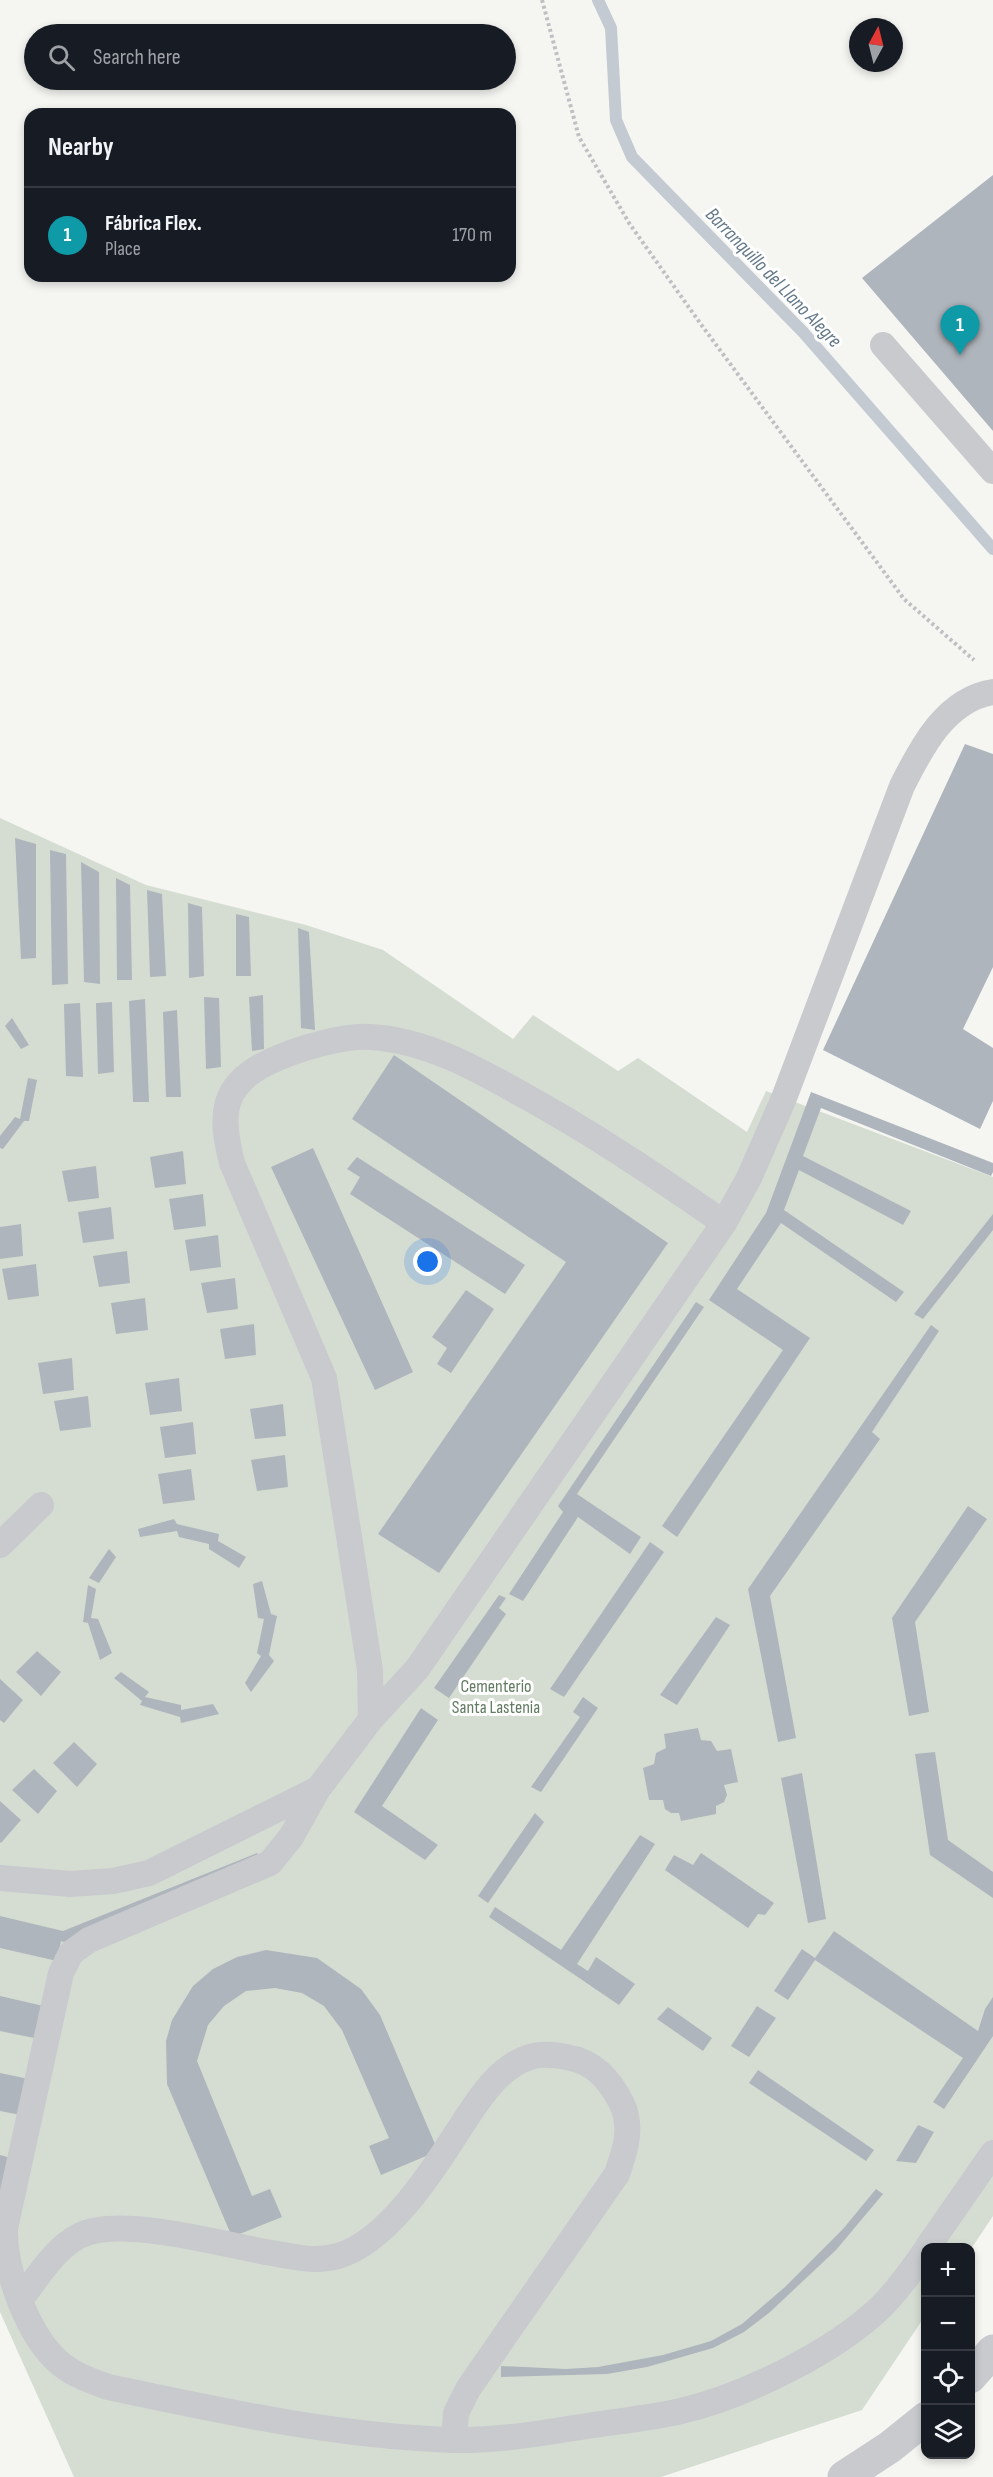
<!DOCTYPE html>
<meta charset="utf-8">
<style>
body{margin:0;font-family:"Sofia Sans Condensed",sans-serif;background:#242831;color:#f1f3f6}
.controls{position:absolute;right:18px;bottom:18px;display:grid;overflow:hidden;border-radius:12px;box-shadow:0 3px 9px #0003}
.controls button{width:54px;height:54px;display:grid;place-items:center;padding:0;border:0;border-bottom:2px solid #363941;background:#171b24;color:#f1f3f6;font:30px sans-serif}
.compass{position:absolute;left:849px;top:18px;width:54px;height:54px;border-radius:50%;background:#171b24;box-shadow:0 3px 9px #0003;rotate:7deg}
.you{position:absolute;left:428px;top:1262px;width:21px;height:21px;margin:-15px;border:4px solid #fff;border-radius:50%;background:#1a73e8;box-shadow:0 0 0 9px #1a73e833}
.badge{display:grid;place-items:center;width:39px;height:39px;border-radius:50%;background:#2563eb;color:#fff;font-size:20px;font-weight:700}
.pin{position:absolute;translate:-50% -50px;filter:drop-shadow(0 2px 3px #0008)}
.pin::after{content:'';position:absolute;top:32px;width:21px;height:18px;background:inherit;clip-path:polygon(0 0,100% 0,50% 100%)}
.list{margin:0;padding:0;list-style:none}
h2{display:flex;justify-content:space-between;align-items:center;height:78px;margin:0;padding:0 24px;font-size:26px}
h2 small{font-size:20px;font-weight:400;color:#9ea1a6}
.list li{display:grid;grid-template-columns:39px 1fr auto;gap:18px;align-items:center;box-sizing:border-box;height:96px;padding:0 24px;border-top:2px solid #363941}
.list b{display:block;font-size:22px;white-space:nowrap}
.list p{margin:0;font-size:20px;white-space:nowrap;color:#9ea1a6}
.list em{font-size:20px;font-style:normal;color:#9ea1a6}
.icon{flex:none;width:33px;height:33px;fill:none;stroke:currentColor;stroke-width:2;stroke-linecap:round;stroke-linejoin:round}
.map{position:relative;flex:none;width:993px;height:2477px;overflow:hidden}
.search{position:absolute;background:#171b24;box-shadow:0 3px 9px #0003;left:24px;top:24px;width:492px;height:66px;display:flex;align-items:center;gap:15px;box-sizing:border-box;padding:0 21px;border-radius:33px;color:#9ea1a6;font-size:22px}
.panel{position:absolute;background:#171b24;box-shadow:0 3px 9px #0003;left:24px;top:108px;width:492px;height:174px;border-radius:18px}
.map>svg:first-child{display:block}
.green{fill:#d5ddd2}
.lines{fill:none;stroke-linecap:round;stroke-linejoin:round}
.stream{stroke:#c3cad2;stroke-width:12}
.building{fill:#afb5bc}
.path{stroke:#bec0c3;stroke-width:4;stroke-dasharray:3 3;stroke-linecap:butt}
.service{stroke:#c8cace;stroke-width:26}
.minor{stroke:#c8cace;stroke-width:33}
.labels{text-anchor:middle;stroke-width:6;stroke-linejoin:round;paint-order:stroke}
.park-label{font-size:18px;fill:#627b62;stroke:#fff}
.water-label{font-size:20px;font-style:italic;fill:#637889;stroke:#fff}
</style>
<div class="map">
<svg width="993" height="2477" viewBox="0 0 993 2477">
<rect width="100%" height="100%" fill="#f5f6f2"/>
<path class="green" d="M0,818L146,885L306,925L383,950L513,1039L533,1015L618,1071L638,1058L747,1132L766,1091L993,1177V2216L971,2249L926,2248L925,2316L862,2410L661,2477H74L0,2312Z"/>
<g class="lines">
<path class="stream" d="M598,0L611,28L616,120L632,157L803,332L993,549"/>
</g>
<path class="building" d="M993,175V431L862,278Z
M965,744L993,754V967L963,1029L993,1048V1101L980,1129L823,1050Z
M15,838L36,844V958L21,959Z
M50,850L66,854L68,984L52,985Z
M81,862L99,872L100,984L84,982Z
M116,878L130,885L132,980H117Z
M147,890L162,894L166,976L150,977Z
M188,903L202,907L204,976L189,978Z
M236,914L249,917L251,976H236Z
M298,928L309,932L315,1030L301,1028Z
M263,995L264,1049L252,1051L249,997Z
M204,997L219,998L221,1067L206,1069Z
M145,999L149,1102H133L129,1001Z
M112,1002L114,1072L98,1074L96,1003Z
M80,1003L83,1077L66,1076L64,1004Z
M177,1010L181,1097H166L163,1012Z
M12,1018L29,1045L21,1049L5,1026Z
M394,1055L668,1243L439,1573L378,1534L566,1262L352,1119Z
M28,1078L37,1080L29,1121H24L3,1149L0,1148V1136L15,1117L20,1119Z
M811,1092L993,1163V1172L991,1176L821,1108L803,1156L911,1211L903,1225L799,1170L784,1210L904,1292L896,1302L781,1223L737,1289L810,1338L677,1537L662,1526L783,1350L709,1300L766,1213Z
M313,1148L413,1372L375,1390L271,1167Z
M183,1151L186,1184L155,1188L150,1157Z
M357,1157L525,1265L505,1294L350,1194L360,1177L347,1169Z
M96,1166L99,1198L68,1202L62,1171Z
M203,1194L206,1226L174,1230L169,1199Z
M111,1207L114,1239L83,1243L78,1212Z
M993,1214V1230L923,1319L914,1314Z
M21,1224L23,1256L0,1259V1227Z
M218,1235L221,1267L190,1271L185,1240Z
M127,1251L130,1283L99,1287L93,1256Z
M36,1264L39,1296L8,1300L2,1269Z
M235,1278L238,1309L207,1313L201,1283Z
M466,1290L494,1309L451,1373L437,1364L447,1348L432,1337Z
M145,1298L148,1330L116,1334L111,1303Z
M696,1302L704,1307L577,1494L641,1537L630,1554L578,1517L523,1601L509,1594L563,1512L558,1506Z
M254,1324L256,1355L225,1359L220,1329Z
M931,1325L939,1331L872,1432L880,1439L770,1596L796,1738L778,1742L748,1589Z
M72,1358L74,1390L43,1394L38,1363Z
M179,1378L182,1411L150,1415L145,1383Z
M88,1396L91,1427L60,1431L54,1401Z
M283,1404L286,1436L255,1439L250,1409Z
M193,1422L196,1454L165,1458L160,1427Z
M285,1455L288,1487L257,1491L251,1460Z
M191,1469L195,1500L163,1504L158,1474Z
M968,1506L987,1519L915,1622L929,1712L909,1716L892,1618Z
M174,1519L177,1524L219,1534L218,1541L246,1557L239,1568L209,1549V1544L179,1537L177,1531L140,1537L138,1529Z
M650,1542L664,1552L564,1697L550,1689Z
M109,1549L116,1557L99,1583L89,1578Z
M262,1581L271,1614L277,1616L269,1655L274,1661L251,1692L245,1683L261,1656L257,1653L264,1619L258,1618L253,1584Z
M88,1585L96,1589L91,1618L98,1619L112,1653L100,1660L88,1623L83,1622Z
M499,1595L506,1598L499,1608L506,1614L449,1698L434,1688Z
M716,1617L730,1625L677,1705L660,1695Z
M37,1651L61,1672L41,1696L16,1672Z
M121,1672L149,1692L145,1697L181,1705V1710L213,1704L219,1714L181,1723L180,1717L140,1705L142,1701L114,1678Z
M0,1679L23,1700L4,1723L0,1720Z
M583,1697L598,1708L541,1792L531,1787L580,1717L573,1712Z
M421,1708L438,1720L382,1806L438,1845L425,1860L354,1812Z
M698,1728L701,1740L711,1741L717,1751L731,1749L738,1782L724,1785L727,1795L724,1802L716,1806V1814L681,1821L679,1813H671L665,1809L663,1800H649L643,1768L654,1764L656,1753L666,1748L664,1734Z
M74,1742L97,1764L77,1787L53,1763Z
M935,1752L948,1840L993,1872V1898L930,1855L915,1754Z
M34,1769L57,1791L38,1814L12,1790Z
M802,1773L826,1919L808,1923L781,1778Z
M0,1801L21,1820L1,1843L0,1842Z
M535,1813L544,1822L488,1903L478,1896Z
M640,1835L655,1844L577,1964L588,1971L596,1957L635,1984L619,2005L489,1917L495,1907L561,1950Z
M257,1853L261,1863L66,1943L61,1941L57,1961L0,1948V1916L63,1931Z
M701,1853L774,1903L765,1915L758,1914L748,1928L665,1870L674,1855L693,1865Z
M834,1931L978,2031L985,2009L993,1997V2036L944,2109L933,2102L963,2058L815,1960L788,2000L774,1991L802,1949L815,1958Z
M266,1950L317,1958L361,1989L380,2015L438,2151L381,2175L369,2146L389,2138L342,2030L324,2006L302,1993L275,1988L246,1991L224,2006L208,2025L197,2061L252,2196L270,2189L282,2217L232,2237L167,2084L166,2041L172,2020L193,1986L213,1969L237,1957Z
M0,1996L48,2007L39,2039L0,2031Z
M757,2006L776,2018L749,2057L731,2046Z
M668,2007L712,2038L703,2051L657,2019Z
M758,2070L874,2150L866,2161L749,2083Z
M0,2073L29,2079L21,2115L0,2111Z
M918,2125L934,2132L916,2163L896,2161Z
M0,2155L11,2158L0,2193Z
M876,2189L883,2194L836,2250L769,2313L744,2332L713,2348L647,2367L607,2374L501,2377V2366L566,2369L598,2367L663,2355L711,2341L742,2324L785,2287L843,2229Z"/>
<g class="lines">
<path class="path" d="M542,0L579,137L629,223L700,323L904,599L974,660"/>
<path class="service" d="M883,345L993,471
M0,1545L41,1505
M371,1719L370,1670L324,1378L232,1163C220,1116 220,1085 269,1062C294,1050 342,1035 370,1037C426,1040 477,1069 525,1096C594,1134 659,1178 724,1223
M318,1789L291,1837L270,1863L89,1940L71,1953L61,1973L5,2228C4,2270 28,2338 62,2365C76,2376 92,2381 108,2387C222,2411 335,2436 452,2440C498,2441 543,2433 587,2426C619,2421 651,2418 681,2411C745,2396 834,2352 881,2307C898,2290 912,2270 926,2250
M0,1878L70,1884L113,1881L149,1873L318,1789L371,1719L417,1669L724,1223L749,1178L784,1098L902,786C921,748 946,699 993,692
M927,2248L993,2153
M21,2299C37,2278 54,2249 79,2236C118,2215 221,2244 266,2252C290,2256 314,2263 338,2256C386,2242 430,2175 456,2134C474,2107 496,2067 530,2057C542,2053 555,2055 566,2057C594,2061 610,2080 622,2104C633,2128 625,2151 617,2174L468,2389L456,2413L454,2440"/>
<path class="minor" d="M970,2377L993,2351
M844,2477L890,2447L926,2418"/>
</g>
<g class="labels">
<g class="park-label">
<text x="496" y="1692">Cementerio<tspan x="496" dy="21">Santa Lastenia</tspan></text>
</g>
<g class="water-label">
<text transform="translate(774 277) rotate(46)" y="7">Barranquillo del Llano Alegre</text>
</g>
</g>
</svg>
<div class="controls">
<button>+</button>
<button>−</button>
<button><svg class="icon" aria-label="locate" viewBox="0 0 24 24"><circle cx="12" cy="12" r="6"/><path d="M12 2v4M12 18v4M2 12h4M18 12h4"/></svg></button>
<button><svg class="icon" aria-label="layers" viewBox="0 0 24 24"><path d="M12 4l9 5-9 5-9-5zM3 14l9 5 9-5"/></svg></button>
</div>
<svg class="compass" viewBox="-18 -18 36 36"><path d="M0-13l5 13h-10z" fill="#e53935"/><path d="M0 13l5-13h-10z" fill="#9ea1a6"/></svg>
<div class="you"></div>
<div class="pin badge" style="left:960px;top:355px;background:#0f9aa8">1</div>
<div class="search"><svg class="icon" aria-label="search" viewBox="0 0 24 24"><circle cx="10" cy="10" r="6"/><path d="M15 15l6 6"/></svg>Search here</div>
<section class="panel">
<h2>Nearby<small></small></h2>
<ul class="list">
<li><span class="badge" style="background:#0f9aa8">1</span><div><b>Fábrica Flex.</b><p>Place</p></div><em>170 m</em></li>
</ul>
</section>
</div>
